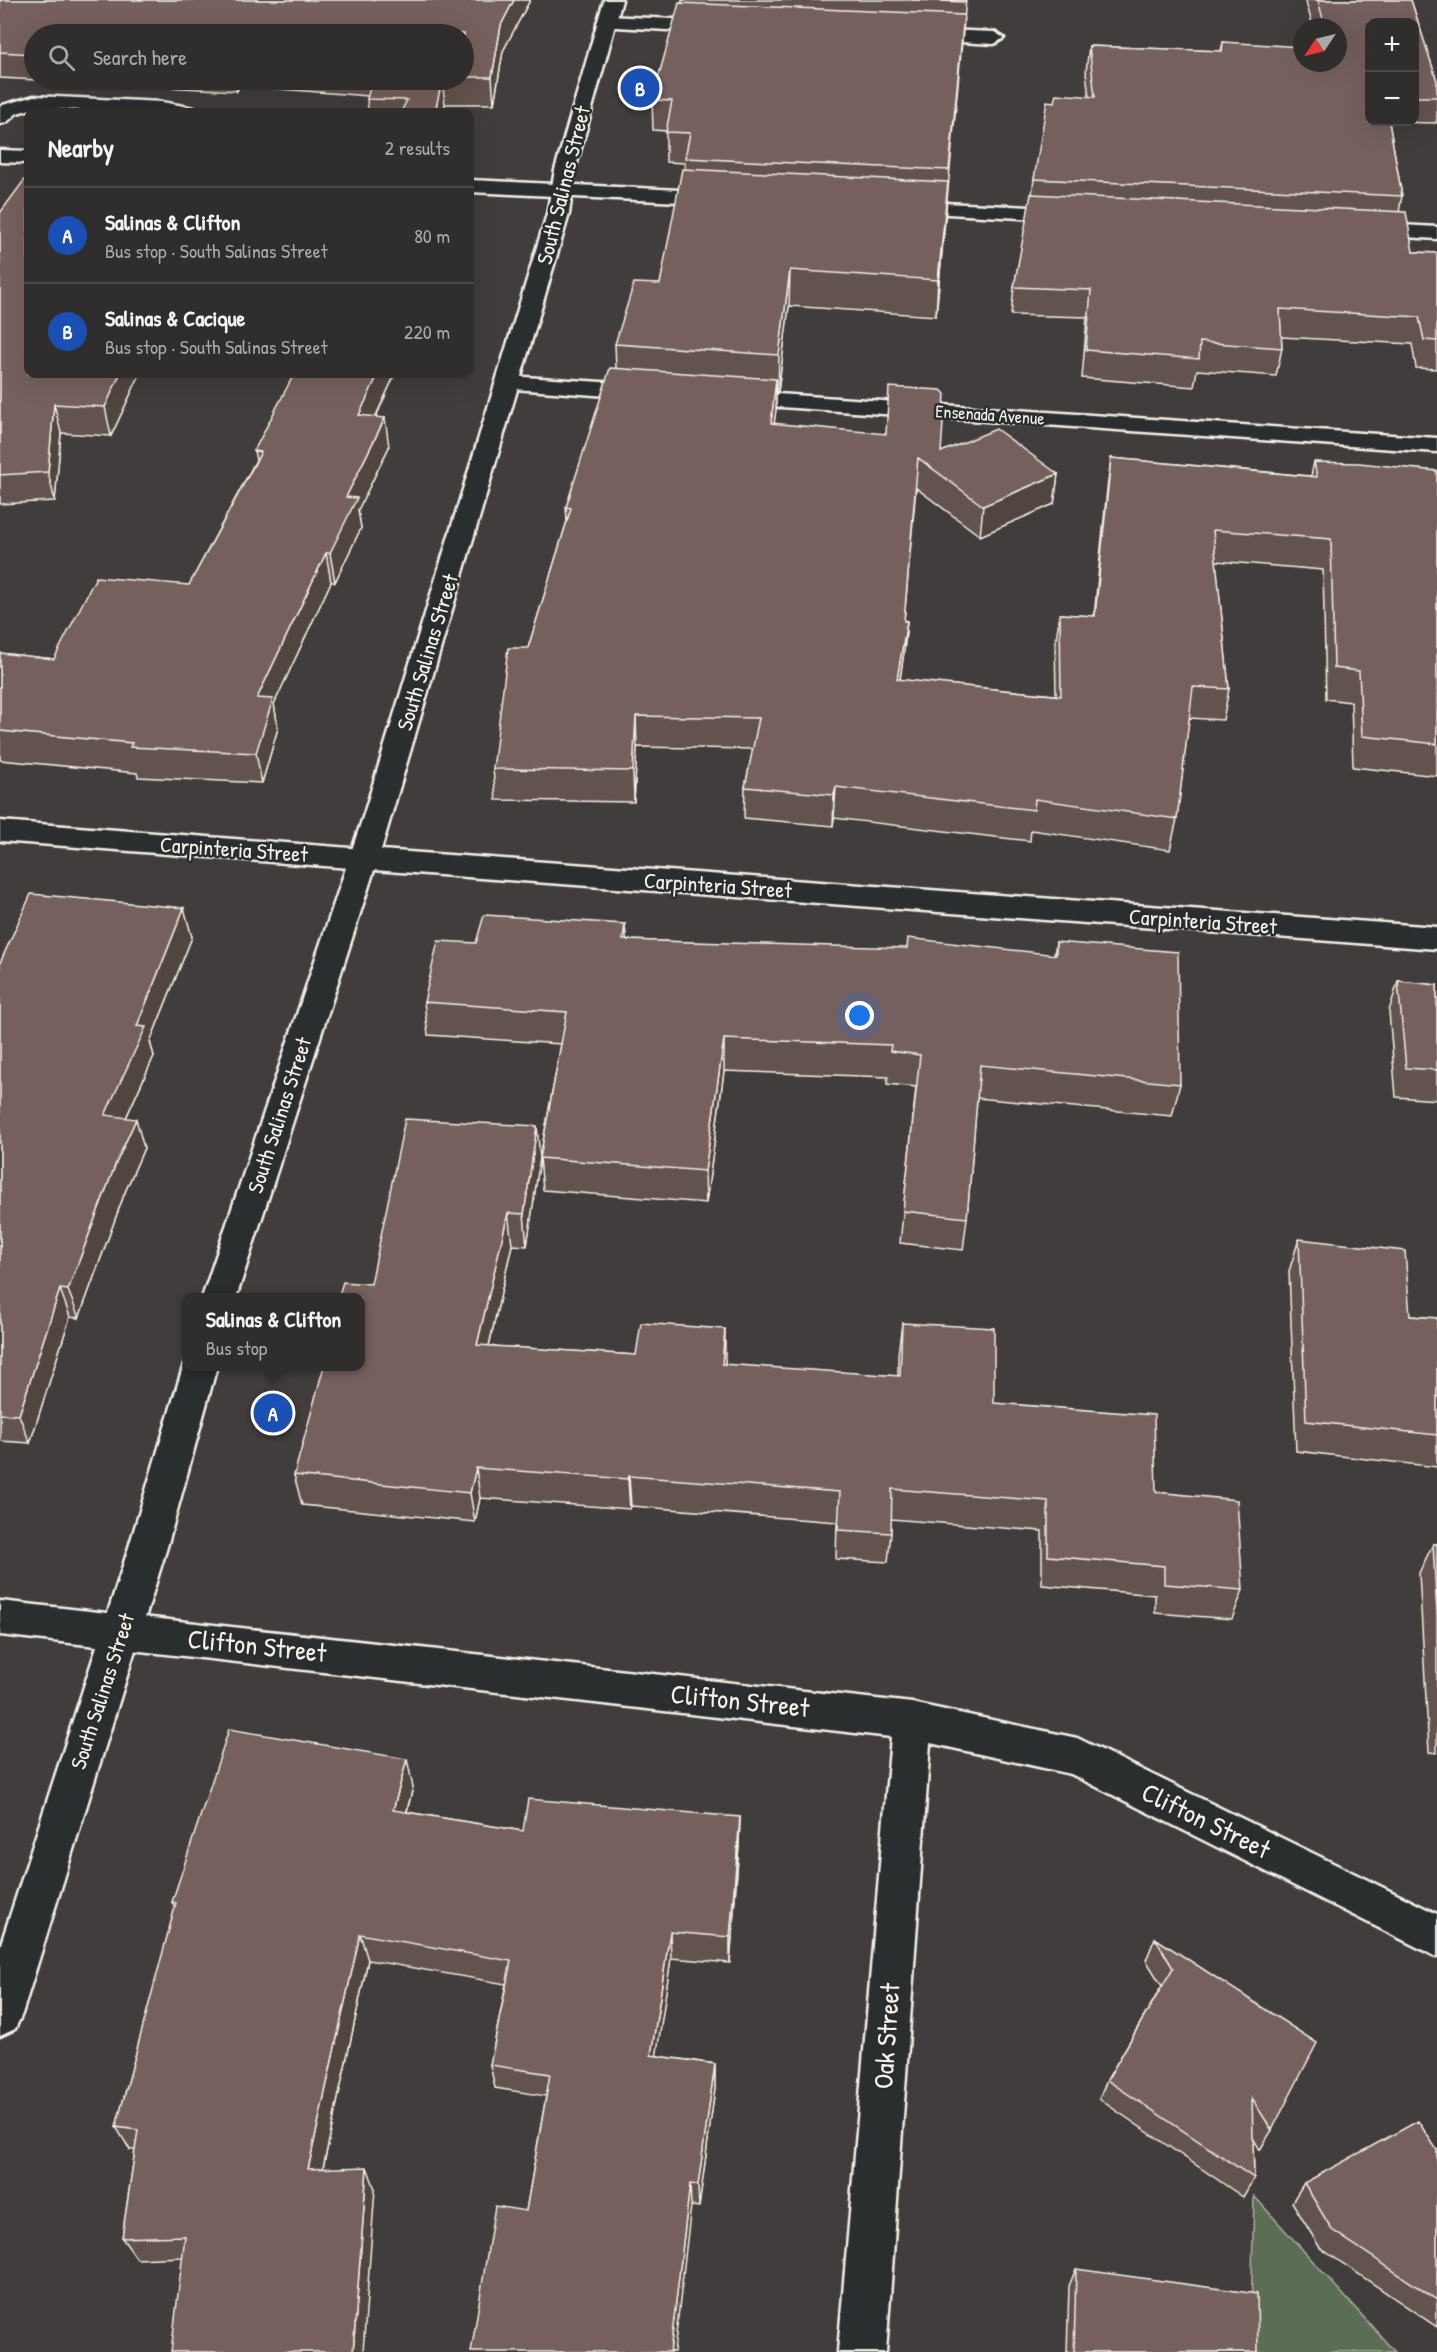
<!DOCTYPE html>
<meta charset="utf-8">
<style>
body{margin:0;font-family:"Patrick Hand",sans-serif;background:#383635;color:#f1f3f6}
.controls{position:absolute;right:18px;top:18px;display:grid;overflow:hidden;border-radius:12px;box-shadow:0 6px 24px #0002}
.controls button{width:54px;height:54px;display:grid;place-items:center;padding:0;border:0;border-bottom:2px solid #4b4a49;background:#302e2d;color:#f1f3f6;font:30px sans-serif}
.compass{position:absolute;left:1293px;top:18px;width:54px;height:54px;border-radius:50%;background:#302e2d;box-shadow:0 6px 24px #0002;rotate:235deg}
.you{position:absolute;left:860px;top:1016px;width:21px;height:21px;margin:-15px;border:4px solid #fff;border-radius:50%;background:#1a73e8;box-shadow:0 0 0 9px #1a73e833}
.badge{display:grid;place-items:center;width:39px;height:39px;border-radius:50%;background:#bca0f2;color:#fff;font-size:20px;font-weight:700}
.pin{position:absolute;translate:-50% -50%;border:3px solid #fff;box-shadow:0 2px 6px #0006}
.popup{position:absolute;left:182px;top:1293px;width:183px;height:78px;box-sizing:border-box;display:grid;place-content:center;border-radius:12px;background:#302e2d;filter:drop-shadow(0 2px 4px #0005);font-size:20px;white-space:nowrap;color:#a8a8aa}
.popup b{font-size:22px;color:#f1f3f6}
.popup::after{content:'';position:absolute;left:50%;top:100%;margin-left:-12px;border:12px solid transparent;border-top-color:#302e2d}
.list{margin:0;padding:0;list-style:none}
h2{display:flex;justify-content:space-between;align-items:center;height:78px;margin:0;padding:0 24px;font-size:26px}
h2 small{font-size:20px;font-weight:400;color:#a8a8aa}
.list li{display:grid;grid-template-columns:39px 1fr auto;gap:18px;align-items:center;box-sizing:border-box;height:96px;padding:0 24px;border-top:2px solid #4b4a49}
.list b{display:block;font-size:22px;white-space:nowrap}
.list p{margin:0;font-size:20px;white-space:nowrap;color:#a8a8aa}
.list em{font-size:20px;font-style:normal;color:#a8a8aa}
.icon{flex:none;width:33px;height:33px;fill:none;stroke:currentColor;stroke-width:2;stroke-linecap:round;stroke-linejoin:round}
.map{position:relative;flex:none;width:1437px;height:2352px;overflow:hidden}
.search{position:absolute;background:#302e2d;box-shadow:0 6px 24px #0002;left:24px;top:24px;width:450px;height:66px;display:flex;align-items:center;gap:15px;box-sizing:border-box;padding:0 21px;border-radius:33px;color:#a8a8aa;font-size:22px}
.panel{position:absolute;background:#302e2d;box-shadow:0 6px 24px #0002;left:24px;top:108px;width:450px;height:270px;border-radius:12px}
.map>svg:first-child{display:block}
.green{fill:#5b6d56;stroke:#a8af9f;stroke-width:1.5}
.lines{fill:none;stroke-linecap:round;stroke-linejoin:round}
.lane-casing{stroke:#f4f1e8;stroke-width:5}
.street-casing{stroke:#f4f1e8;stroke-width:5}
.secondary-casing{stroke:#f4f1e8;stroke-width:5}
.lane{fill:#2a2d2e;fill-rule:evenodd}
.street{fill:#2a2d2e;fill-rule:evenodd}
.secondary{fill:#2a2d2e;fill-rule:evenodd}
.wall{fill:#645350;stroke:#f4f1e8;stroke-width:1.5;fill-rule:evenodd}
.shaded-wall{fill:#514441;stroke:#f4f1e8;stroke-width:1.5}
.building{fill:#74615d;stroke:#f4f1e8;stroke-width:1.5}
.labels{text-anchor:middle;stroke-width:5;stroke-linejoin:round;paint-order:stroke}
.far-street-label{font-size:18px;fill:#f4f1e8;stroke:#2a2d2e}
.street-label{font-size:22px;fill:#f4f1e8;stroke:#2a2d2e}
.near-street-label{font-size:27px;fill:#f4f1e8;stroke:#2a2d2e}
</style>
<div class="map">
<svg width="1437" height="2352" viewBox="0 0 1437 2352">
<rect width="100%" height="100%" fill="#403d3c"/>
<filter id="ink" filterUnits="userSpaceOnUse"><feTurbulence type="fractalNoise" baseFrequency=".0167" numOctaves="2"/><feDisplacementMap in="SourceGraphic" scale="12" xChannelSelector="R" yChannelSelector="G"/><feConvolveMatrix kernelMatrix="1 2 1 2 8 2 1 2 1" color-interpolation-filters="sRGB"/></filter>
<g filter="url(#ink)">
<path class="green" d="M1254,2196L1395,2352H1250Z"/>
<g class="lines">
<defs>
<path id="lane" d="M606,16L718,21L727,27L718,33L599,26L597,22Z
M916,29L994,32L1004,38L994,44L909,39L906,35Z
M34,96L162,102L194,108L197,112H131L35,108L17,113L7,122L0,124V107L3,105Z"/>
<path id="street" d="M0,150L28,151V163L0,162Z
M470,180L722,192L729,194L733,198L729,202L722,204L470,192Z
M900,201L1073,209L1081,210L1084,215L1081,220L1073,221L893,211L889,207L893,203Z
M1364,223L1437,227V239L1356,234L1353,229L1356,224Z
M508,376L648,385L656,387L660,392L656,397L648,399L500,388L496,383L500,378Z
M732,391L1437,438V452L724,403L720,398L724,393Z
M0,821L363,849L373,852L378,859L373,866L363,869L0,841Z
M0,1601L912,1703L1077,1738L1437,1914V1957L1071,1774L930,1743L886,2352H838L891,1737L0,1635Z"/>
<path id="secondary" d="M604,0H622L575,170L569,214L381,850L1437,927V949L374,870L236,1298H202L364,814L547,214L555,170Z
M186,1357V1366H217L167,1547L22,2014L15,2029L0,2036V1947L129,1547Z"/>
</defs>
<use href="#lane" class="lane-casing"/>
<use href="#street" class="street-casing"/>
<use href="#secondary" class="secondary-casing"/>
<use href="#lane" class="lane"/>
<use href="#street" class="street"/>
<use href="#secondary" class="secondary"/>
</g>
<path class="wall" d="M0,0H530L503,51L494,104H445L443,112H368L367,99L368,96L239,86L237,91L0,78ZM34,34H464V80H34Z
M682,0H966L936,316L789,306L778,392H776V409L774,424L941,452L1058,474L1054,504L980,536L916,488L904,621H907L904,652L900,680L1056,695L1055,645L1060,614L1094,616L1107,489L1111,458L1311,476L1314,462L1437,471V776L1353,767L1351,702L1326,699L1323,570L1216,561L1229,689L1223,720L1189,718L1177,819L1170,850L1031,830L1030,841L834,818L833,826L744,818L745,787L753,749L637,747L634,802L496,800L493,769L528,648L567,521L566,507L616,368L615,344L660,284L685,169V163L666,162V131L653,130L652,100L682,3Z
M1307,0H1411L1437,81V119L1436,123L1389,122L1402,196L1399,212L1413,252L1437,253V369L1416,368L1412,344L1281,337L1282,348L1276,376L1197,370L1194,387L1082,378L1087,317L1011,315L1014,287L1032,194L1034,179L1054,102L1089,97L1086,72L1089,46L1221,51L1223,42L1338,63V27H1313L1306,2ZM1414,22V122H1370Z
M0,213L28,374H140L111,436L61,433L55,501L0,504Z
M395,374L376,417L389,447L358,510L361,528L335,582H331L274,704L278,728L262,783L138,777L137,773L0,760V653L54,659L189,585L256,460L254,451Z
M625,924L626,940L1054,955L1056,942L1180,1084L1172,1116L977,1098L967,1218L963,1250L900,1243L916,1087L887,1084L888,1077L724,1071L706,1203L543,1190L540,1158L561,1044L428,1035L424,1002L476,943Z
M192,937L150,1042L154,1056L126,1118L144,1148L125,1192L79,1318L70,1317L30,1443L0,1441V963Z
M1398,981L1437,985V1100L1396,1097L1389,1011Z
M540,1158L527,1246L512,1245L489,1346L636,1355L725,1360V1365L898,1376V1354L902,1323L994,1403L1156,1492L1243,1590L1232,1619L1155,1613V1595L1042,1585V1531L891,1519V1533L888,1562L836,1559L837,1522L631,1506L630,1509L480,1498L475,1522L302,1505L294,1475L371,1284Z
M1299,1239L1410,1316L1437,1318V1467L1296,1451L1289,1271Z
M1433,1544H1437V1753L1429,1752L1419,1573Z
M413,1787L407,1812L523,1831L740,1817L739,1845L730,1963L671,1958L656,2056L715,2064V2088L699,2207L691,2206L526,2211L546,2096L495,2088L490,2065L506,1984L368,1960L323,2168L375,2189L183,2257L137,2259L122,2238L135,2150H130L116,2127L175,1909L172,1902Z
M1155,1938L1272,2130L1260,2150L1253,2138L1254,2178L1243,2197L1099,2099L1107,2080L1162,1986L1146,1960Z
M1437,2150V2327L1320,2248L1292,2202L1304,2183Z
M1076,2269L1258,2352H1067L1069,2286Z"/>
<path class="shaded-wall" d="M514,0H530L503,51L494,104L492,77L501,25Z
M235,80H238L239,86L237,91Z
M442,80L445,104L443,112H435Z
M948,182L945,217L936,316L938,280Z
M790,270L789,306L778,392L779,355Z
M120,374H140L111,436L105,407Z
M378,374H395L363,444L359,415Z
M776,379V409L770,454L771,423Z
M54,404L61,433L55,501L48,472Z
M385,418L389,447L358,510L361,528L335,582L330,553L346,497Z
M1058,474L1054,504L980,536L983,506Z
M326,553L331,582L274,704L278,728L262,783L256,753L257,698Z
M907,621L904,652L895,710L897,679Z
M636,716L637,747L634,802L633,771Z
M836,787L834,818L833,826L834,795Z
M184,908L192,937L150,1042L154,1056L114,1144L105,1115L137,1026Z
M625,924L627,957L623,940Z
M724,1039V1071L706,1203L705,1171Z
M136,1119L144,1148L125,1192L79,1318L68,1290L116,1163Z
M537,1126L540,1158L527,1246L524,1214Z
M508,1213L512,1245L482,1376L477,1345Z
M60,1289L70,1317L30,1443L19,1415Z
M725,1329V1360L722,1395V1364Z
M476,1468L480,1498L475,1522L470,1493Z
M629,1476L631,1506L630,1509L628,1479Z
M407,1759L413,1787L400,1837L393,1810Z
M740,1817L739,1845L730,1963V1937Z
M670,1932L671,1958L653,2079L651,2055Z
M360,1934L368,1960L318,2191L308,2169Z
M715,2064V2088L699,2207L698,2185Z
M367,2167L375,2189L363,2352H353Z
M690,2184L691,2206L674,2352H670Z"/>
<path class="building" d="M0,0H514L501,25L492,77H464V34H34V54L0,52Z
M913,0H965V2Z
M1318,0H1411L1437,81V97H1414V22H1370V122H1389L1402,196L1034,179L1047,101L1054,102L1056,94L1095,97L1089,46L1222,51L1223,42L1302,47V63H1338V27H1325Z
M679,3L964,15L949,170L685,158L690,133L666,132L672,101L652,100Z
M372,80H442L435,112H401L407,100L367,99Z
M682,169L948,182L938,280L790,270L779,355L615,344L634,283L660,284Z
M28,175V374H120L105,407L54,404L48,472L0,475V213Z
M1031,194L1406,212L1413,252L1437,253V341L1424,340L1419,317L1280,309L1282,348L1200,342L1199,359L1086,350L1091,290L1014,287Z
M610,368L776,379L771,423L886,434L889,387L941,390L945,394L941,452L996,429L1058,474L983,506L918,458L904,621H907L897,679L1061,696L1060,614L1095,616L1111,458L1317,477L1314,462L1359,463L1437,471V744L1362,736L1359,671L1334,668L1331,539L1213,530L1229,689L1193,687L1177,819L1035,799L1034,810L836,787L834,795L745,787L759,718L636,716L633,771L493,769L508,648H528L571,508L566,507Z
M294,374H378L359,415L385,418L346,497L357,498L330,553H326L257,698L273,699L256,753L130,747L132,743L0,731V653L54,659L96,577L189,585L261,452L254,451Z
M31,894L184,908L137,1026L146,1027L105,1115L136,1119L116,1163L68,1290L60,1289L19,1415L0,1414V963Z
M484,915L625,924L623,940L907,948L908,938L1056,955V942L1178,952L1180,1084L980,1065L967,1218L903,1211L920,1055L890,1051L891,1045L724,1039L705,1171L540,1158L567,1012L424,1002L438,941L476,943Z
M1398,981L1437,985V1070L1406,1068Z
M405,1119L537,1126L524,1214L508,1213L477,1345L636,1355L641,1323L725,1329L722,1364L900,1376L902,1323L994,1328V1403L1154,1415L1156,1492L1237,1500L1243,1590L1164,1584V1566L1048,1556V1501L892,1489L891,1533L838,1530L840,1492L629,1476L628,1479L476,1468L470,1493L294,1475L324,1366H360V1298H338L343,1282L371,1284Z
M1299,1239L1405,1251L1410,1316L1437,1318V1435L1306,1421Z
M1433,1544H1437V1614Z
M229,1729L407,1759L393,1810L523,1831L528,1799L740,1817L730,1937L670,1932L651,2055L715,2064L698,2185L690,2184L670,2352H471L495,2206L526,2211L550,2074L490,2065L511,1961L360,1934L308,2169L367,2167L353,2352H171L185,2236L122,2238L138,2130L116,2127L176,1903L172,1902Z
M1155,1938L1317,2043L1272,2130L1252,2099L1254,2178L1107,2080L1173,1968Z
M1418,2121L1437,2150V2300L1332,2230L1304,2183Z
M1076,2269L1257,2294L1258,2352H1074Z"/>
</g>
<g class="labels">
<g class="far-street-label">
<text transform="translate(990 415) rotate(4)" y="6">Ensenada Avenue</text>
</g>
<g class="street-label">
<text transform="translate(563 185) rotate(-76)" y="8">South Salinas Street</text>
<text transform="translate(427 652) rotate(-73)" y="8">South Salinas Street</text>
<text transform="translate(234 849) rotate(4)" y="8">Carpinteria Street</text>
<text transform="translate(718 885) rotate(4)" y="8">Carpinteria Street</text>
<text transform="translate(1203 921) rotate(4)" y="8">Carpinteria Street</text>
<text transform="translate(279 1115) rotate(-72)" y="8">South Salinas Street</text>
<text transform="translate(102 1691) rotate(-72)" y="8">South Salinas Street</text>
</g>
<g class="near-street-label">
<text transform="translate(257 1646) rotate(6)" y="9">Clifton Street</text>
<text transform="translate(740 1701) rotate(6)" y="9">Clifton Street</text>
<text transform="translate(1206 1821) rotate(26)" y="9">Clifton Street</text>
<text transform="translate(887 2036) rotate(-86)" y="9">Oak Street</text>
</g>
</g>
</svg>
<div class="controls">
<button>+</button>
<button>−</button>
</div>
<svg class="compass" viewBox="-18 -18 36 36"><path d="M0-13l5 13h-10z" fill="#e53935"/><path d="M0 13l5-13h-10z" fill="#a8a8aa"/></svg>
<div class="you"></div>
<div class="pin badge" style="left:273px;top:1413px;background:#1a4fb4">A</div>
<div class="popup"><b>Salinas &amp; Clifton</b>Bus stop</div>
<div class="pin badge" style="left:640px;top:88px;background:#1a4fb4">B</div>
<div class="search"><svg class="icon" aria-label="search" viewBox="0 0 24 24"><circle cx="10" cy="10" r="6"/><path d="M15 15l6 6"/></svg>Search here</div>
<section class="panel">
<h2>Nearby<small>2 results</small></h2>
<ul class="list">
<li><span class="badge" style="background:#1a4fb4">A</span><div><b>Salinas &amp; Clifton</b><p>Bus stop · South Salinas Street</p></div><em>80 m</em></li>
<li><span class="badge" style="background:#1a4fb4">B</span><div><b>Salinas &amp; Cacique</b><p>Bus stop · South Salinas Street</p></div><em>220 m</em></li>
</ul>
</section>
</div>
